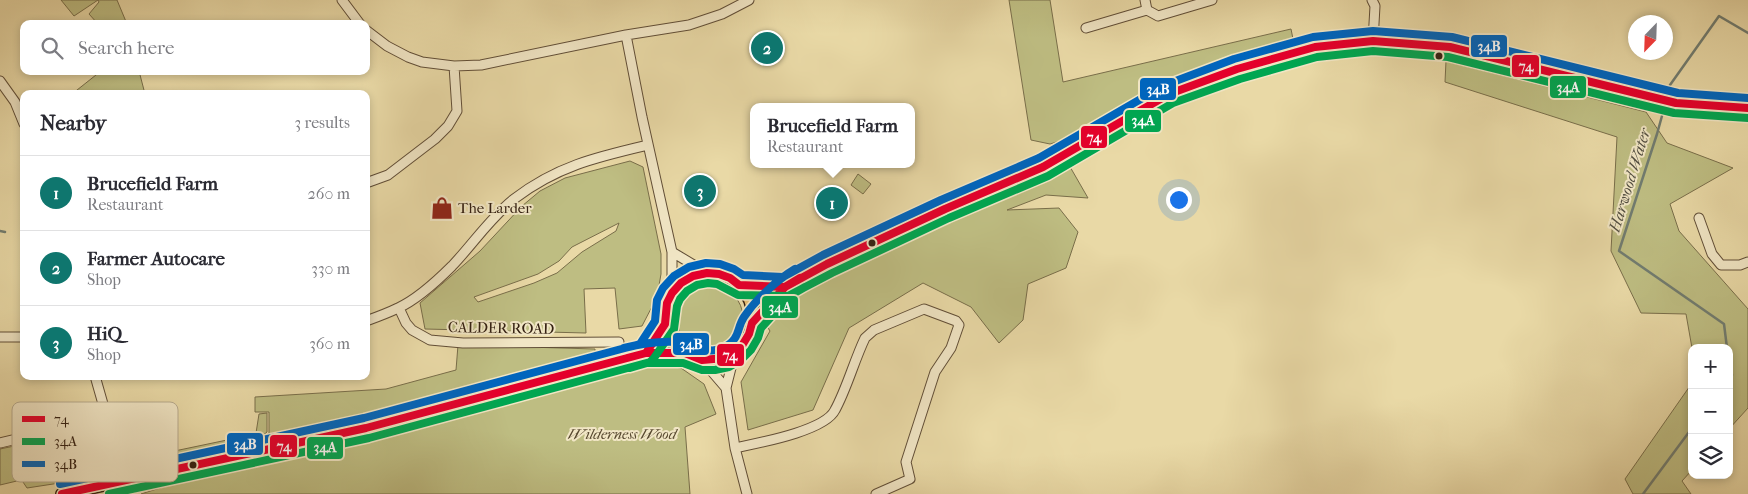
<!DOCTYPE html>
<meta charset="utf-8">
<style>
body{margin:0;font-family:"IM FELL French Canon",serif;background:#f7f7f7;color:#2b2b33}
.controls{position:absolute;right:15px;bottom:15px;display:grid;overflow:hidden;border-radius:10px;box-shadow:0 2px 8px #0003}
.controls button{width:45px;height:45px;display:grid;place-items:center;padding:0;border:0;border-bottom:1px solid #e1e1e2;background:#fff;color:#2b2b33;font:25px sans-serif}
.compass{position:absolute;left:1628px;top:15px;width:45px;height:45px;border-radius:50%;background:#fff;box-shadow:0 2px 8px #0003;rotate:203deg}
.you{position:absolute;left:1178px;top:199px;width:18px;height:18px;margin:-12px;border:4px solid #fff;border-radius:50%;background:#1a73e8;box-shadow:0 0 0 8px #1a73e833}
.badge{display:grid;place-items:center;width:32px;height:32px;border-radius:50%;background:#0f766e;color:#fff;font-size:16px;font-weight:700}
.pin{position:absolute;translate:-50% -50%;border:2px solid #fff;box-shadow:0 1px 5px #0006}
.popup{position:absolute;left:750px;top:103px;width:165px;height:65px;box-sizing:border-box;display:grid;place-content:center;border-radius:10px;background:#fff;filter:drop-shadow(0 1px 4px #0005);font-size:16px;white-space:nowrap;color:#7c7c81}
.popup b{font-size:19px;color:#2b2b33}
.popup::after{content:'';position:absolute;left:50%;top:100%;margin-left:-10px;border:10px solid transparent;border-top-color:#fff}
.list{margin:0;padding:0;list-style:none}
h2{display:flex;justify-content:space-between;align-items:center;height:65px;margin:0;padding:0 20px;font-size:21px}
h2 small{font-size:16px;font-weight:400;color:#7c7c81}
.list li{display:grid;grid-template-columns:32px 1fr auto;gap:15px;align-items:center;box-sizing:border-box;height:75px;padding:0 20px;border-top:1px solid #e1e1e2}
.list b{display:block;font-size:19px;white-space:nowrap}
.list p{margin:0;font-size:16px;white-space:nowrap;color:#7c7c81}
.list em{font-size:16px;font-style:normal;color:#7c7c81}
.icon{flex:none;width:28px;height:28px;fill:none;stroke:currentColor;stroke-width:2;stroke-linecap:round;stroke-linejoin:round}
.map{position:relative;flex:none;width:1748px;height:494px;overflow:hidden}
.search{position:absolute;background:#fff;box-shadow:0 2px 8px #0003;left:20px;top:20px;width:350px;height:55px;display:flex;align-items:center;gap:12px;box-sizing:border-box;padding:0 18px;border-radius:10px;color:#7c7c81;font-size:19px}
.panel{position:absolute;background:#fff;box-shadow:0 2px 8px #0003;left:20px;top:90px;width:350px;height:290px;border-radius:10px}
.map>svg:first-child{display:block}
.green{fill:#bebd82;stroke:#796e4a;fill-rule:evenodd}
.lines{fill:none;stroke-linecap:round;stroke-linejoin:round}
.stream{stroke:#717c70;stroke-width:2.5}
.minor-casing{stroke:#614e37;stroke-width:11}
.major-casing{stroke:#342012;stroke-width:14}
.minor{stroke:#f1e6c5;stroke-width:9}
.major{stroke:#e4bc73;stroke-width:11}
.bus-1-casing{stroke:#f1e6c5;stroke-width:11}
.bus-2-casing{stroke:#f1e6c5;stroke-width:11}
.bus-3-casing{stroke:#f1e6c5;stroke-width:11}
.bus-1{stroke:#e4002b;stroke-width:8}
.bus-2{stroke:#00a651;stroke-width:8}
.bus-3{stroke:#0065bd;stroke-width:8}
.bus-dot{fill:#342012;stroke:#f1e6c5;stroke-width:2}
.labels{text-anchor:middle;stroke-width:4;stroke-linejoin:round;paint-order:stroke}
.poi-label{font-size:15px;fill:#342012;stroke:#f1e6c5;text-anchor:start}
.street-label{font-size:15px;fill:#342012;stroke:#f1e6c5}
.park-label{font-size:15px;font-style:italic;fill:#56472e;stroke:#f1e6c5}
.water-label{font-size:16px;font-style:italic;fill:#524e41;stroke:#f1e6c5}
.key{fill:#f1e6c5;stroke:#b8ab8f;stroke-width:1}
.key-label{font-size:14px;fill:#342012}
.line-badge{stroke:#f1e6c5;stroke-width:2}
.badge-label{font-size:14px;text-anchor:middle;font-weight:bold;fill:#fff}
</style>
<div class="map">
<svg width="1748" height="494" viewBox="0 0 1748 494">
<rect width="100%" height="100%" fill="#e9d9a6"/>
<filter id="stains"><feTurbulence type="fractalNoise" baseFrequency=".004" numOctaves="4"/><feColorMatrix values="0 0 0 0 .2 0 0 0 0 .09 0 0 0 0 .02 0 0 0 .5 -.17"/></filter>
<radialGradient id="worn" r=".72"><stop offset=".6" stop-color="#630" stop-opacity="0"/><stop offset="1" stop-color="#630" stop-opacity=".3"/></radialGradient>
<path class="green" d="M61,0H117L127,24H98L89,14L99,2L98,0L74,16Z
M1009,0H1050L1063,82L1291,29L1293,39L1183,74L1095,121L1060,141L1050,144L1031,140Z
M1446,61L1646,112L1667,143L1733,168L1670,204L1679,231L1748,309V408L1729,429V348H1692L1686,314L1641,313L1611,251L1617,137L1445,82Z
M101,71H139L145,94H72Z
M630,161L643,167L661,254V274L657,297L642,326L619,329L615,288L584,289L586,333L425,329L420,303L480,251L522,206L540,191L565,178ZM619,223L616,231L582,252L557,273L534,283L478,302L474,297L538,274L559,261L572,247Z
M1069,165L1088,198L1046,195L1007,210L1059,208L1078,232L1066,268L1028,284L1023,320L999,343L971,307L923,283L849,328L813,410L748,430L741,382L770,331L763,320L783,299L827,271L1044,180Z
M858,174L871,184L863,194L851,185Z
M677 318a33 33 0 1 1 66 0a33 33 0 1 1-66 0Z
M458,345L595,349V357L470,394L335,424L269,436V412H255V397L386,389L456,370Z
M649,363L681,368L704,384L716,414L685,427L690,494H141L163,487L424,425Z
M1692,383V470L1682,481L1691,494H1633L1625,479Z
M267,413V432L261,437L235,445L233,438L256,433L259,414Z
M97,426L98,431L85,457L21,480L0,485V449L38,441L41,449L75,440L74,433Z
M107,426L125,473L27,488L23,482L88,458L97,438Z
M116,428L165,453L227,440L228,449L133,468Z"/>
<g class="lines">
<path class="stream" d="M1366,30L1370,37
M1667,97L1670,85L1719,16L1748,33
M1665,105L1657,134L1619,251L1724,324L1727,348
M0,231L5,232
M1729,359L1732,375L1729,378
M1643,494L1692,428"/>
<defs>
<path id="minor" d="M342,0L360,24
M1145,0L1147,10L1158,16L1212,0
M1372,0L1375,6L1373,41
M1086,28L1147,10
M366,30L387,46L408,57L422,62L454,66L481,65L626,35L689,25L722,14L749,0
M626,35L642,117L672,252V293
M0,81L15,102L24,124
M366,183L388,175L435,139L448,126L457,111L454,66
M1699,218L1712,254L1721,265H1740L1748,262
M672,252L707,273
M399,308L406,323L412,330L430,340L463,343L619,342
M366,321C377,317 388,313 398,308C418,299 437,281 452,266C473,244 490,218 514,199C557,166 597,157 648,145
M0,337H24
M735,352L726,388L735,448L747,494
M702,360L726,388
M0,443L84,423L95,416L103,404L95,376
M735,448C758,443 825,431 835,410C847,388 854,361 865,338L874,330L924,309L956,321L959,325L951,348L935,372L906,462L910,479L876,494"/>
<path id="major" d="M665 317a44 44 0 1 1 88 0a44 44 0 1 1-88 0Z
M739,285L785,287
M752,323L785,287L793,282L827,264L945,209L1043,167L1169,94L1237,69L1315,47L1373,41L1450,47L1676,103L1722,107L1748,108
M646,353L665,324
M62,494L366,428L646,353H685"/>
</defs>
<use href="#minor" class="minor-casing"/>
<use href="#major" class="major-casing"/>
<use href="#minor" class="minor"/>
<use href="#major" class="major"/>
<defs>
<path id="bus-1" d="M627,358L646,353H685L702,360L725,358L735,352L743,344L749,334L752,323L785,287L800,278
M62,494L366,428L646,353L665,324L667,303L672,293L681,283L693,276L707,273L719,274L730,278L739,285L785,287L827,264L945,209L1043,167L1169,94L1237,69L1315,47L1373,41L1450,47L1676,103L1748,108"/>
<path id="bus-2" d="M630,368L647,363H683L702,370H715L729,367L741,360L751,350L758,338L761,328L791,295L805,287
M109,494L369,438L650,362L654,358L674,329L677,306L680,299L687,291L697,285L708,283L717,284L738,295L788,296L832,273L949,218L1048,176L1173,103L1240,79L1317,57L1373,51L1448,57L1674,113L1748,118"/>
<path id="bus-3" d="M624,348C644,343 666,340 686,343C700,345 707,355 723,348C741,339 736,329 744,317C756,299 777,280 795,269
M60,484L364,418L640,344L655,321L657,300L663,288L674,276L689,267L706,263L720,264L734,269L743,275L783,277L823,255L941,200L1039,158L1165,85L1234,59L1313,37L1373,31L1452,37L1678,93L1748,98"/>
</defs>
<use href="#bus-1" class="bus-1-casing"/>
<use href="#bus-2" class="bus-2-casing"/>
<use href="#bus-3" class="bus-3-casing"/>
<use href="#bus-1" class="bus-1"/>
<use href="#bus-2" class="bus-2"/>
<use href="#bus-3" class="bus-3"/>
</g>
<defs>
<symbol id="shop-bare" viewBox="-9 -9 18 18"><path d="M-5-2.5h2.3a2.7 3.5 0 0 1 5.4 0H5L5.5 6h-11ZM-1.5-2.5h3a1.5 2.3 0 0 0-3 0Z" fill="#8f2418" stroke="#f1e6c5" stroke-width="2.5" paint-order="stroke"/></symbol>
</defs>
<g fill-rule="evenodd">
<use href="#shop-bare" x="426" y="192" width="32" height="32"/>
</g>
<g class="bus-dot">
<circle cx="1439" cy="56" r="4.5"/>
<circle cx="872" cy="243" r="4.5"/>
<circle cx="193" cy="465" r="4.5"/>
</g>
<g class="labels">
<g class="poi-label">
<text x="458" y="213">The Larder</text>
</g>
<g class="street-label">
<text transform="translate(501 328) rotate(1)" y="5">CALDER ROAD</text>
</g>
<g class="park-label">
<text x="622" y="439">Wilderness Wood</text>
</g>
<g class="water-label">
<text transform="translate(1629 180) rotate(-73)" y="6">Harwood Water</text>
</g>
</g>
<rect x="12" y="402" width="166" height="80" rx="8" class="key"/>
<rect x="22" y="416" width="23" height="6" fill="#e4002b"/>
<rect x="22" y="438" width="23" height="7" fill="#00a651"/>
<rect x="22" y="461" width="23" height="6" fill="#0065bd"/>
<g class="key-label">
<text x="54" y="424">74</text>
<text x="54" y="446">34A</text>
<text x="54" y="469">34B</text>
</g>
<g class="line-badge">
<rect x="1470" y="34" width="38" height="24" rx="5" fill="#0065bd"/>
<rect x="1511" y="54" width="29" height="24" rx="5" fill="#e4002b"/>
<rect x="1549" y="75" width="38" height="24" rx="5" fill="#00a651"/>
<rect x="1139" y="77" width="38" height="24" rx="5" fill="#0065bd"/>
<rect x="1124" y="109" width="38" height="24" rx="5" fill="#00a651"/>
<rect x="1080" y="125" width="28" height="24" rx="5" fill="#e4002b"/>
<rect x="761" y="295" width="38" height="24" rx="5" fill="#00a651"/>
<rect x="672" y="332" width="38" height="24" rx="5" fill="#0065bd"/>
<rect x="716" y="343" width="29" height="24" rx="5" fill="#e4002b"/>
<rect x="226" y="432" width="38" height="24" rx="5" fill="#0065bd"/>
<rect x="269" y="434" width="29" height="24" rx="5" fill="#e4002b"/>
<rect x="306" y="436" width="38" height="24" rx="5" fill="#00a651"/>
</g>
<g class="badge-label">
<text x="1489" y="51">34B</text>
<text x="1526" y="71">74</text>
<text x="1568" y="92">34A</text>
<text x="1158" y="94">34B</text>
<text x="1143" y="125">34A</text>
<text x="1094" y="142">74</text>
<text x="780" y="312">34A</text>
<text x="691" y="349">34B</text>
<text x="730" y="360">74</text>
<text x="245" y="449">34B</text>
<text x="284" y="451">74</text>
<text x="325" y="452">34A</text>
</g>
<rect width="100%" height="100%" filter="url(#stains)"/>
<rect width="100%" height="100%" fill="url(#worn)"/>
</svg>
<div class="controls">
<button>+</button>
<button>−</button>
<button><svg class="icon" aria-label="layers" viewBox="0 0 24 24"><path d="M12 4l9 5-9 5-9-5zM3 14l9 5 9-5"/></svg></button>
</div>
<svg class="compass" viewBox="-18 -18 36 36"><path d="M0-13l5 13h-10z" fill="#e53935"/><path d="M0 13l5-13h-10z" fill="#7c7c81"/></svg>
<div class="you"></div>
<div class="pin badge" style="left:832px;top:203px">1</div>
<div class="popup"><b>Brucefield Farm</b>Restaurant</div>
<div class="pin badge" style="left:767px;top:48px">2</div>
<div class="pin badge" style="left:700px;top:191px">3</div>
<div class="search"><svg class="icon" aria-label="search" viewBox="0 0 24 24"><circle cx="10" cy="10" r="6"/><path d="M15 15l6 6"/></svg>Search here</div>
<section class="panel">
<h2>Nearby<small>3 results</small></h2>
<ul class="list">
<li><span class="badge">1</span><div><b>Brucefield Farm</b><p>Restaurant</p></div><em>260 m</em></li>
<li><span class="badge">2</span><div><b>Farmer Autocare</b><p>Shop</p></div><em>330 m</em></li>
<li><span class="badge">3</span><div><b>HiQ</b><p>Shop</p></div><em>360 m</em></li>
</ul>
</section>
</div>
